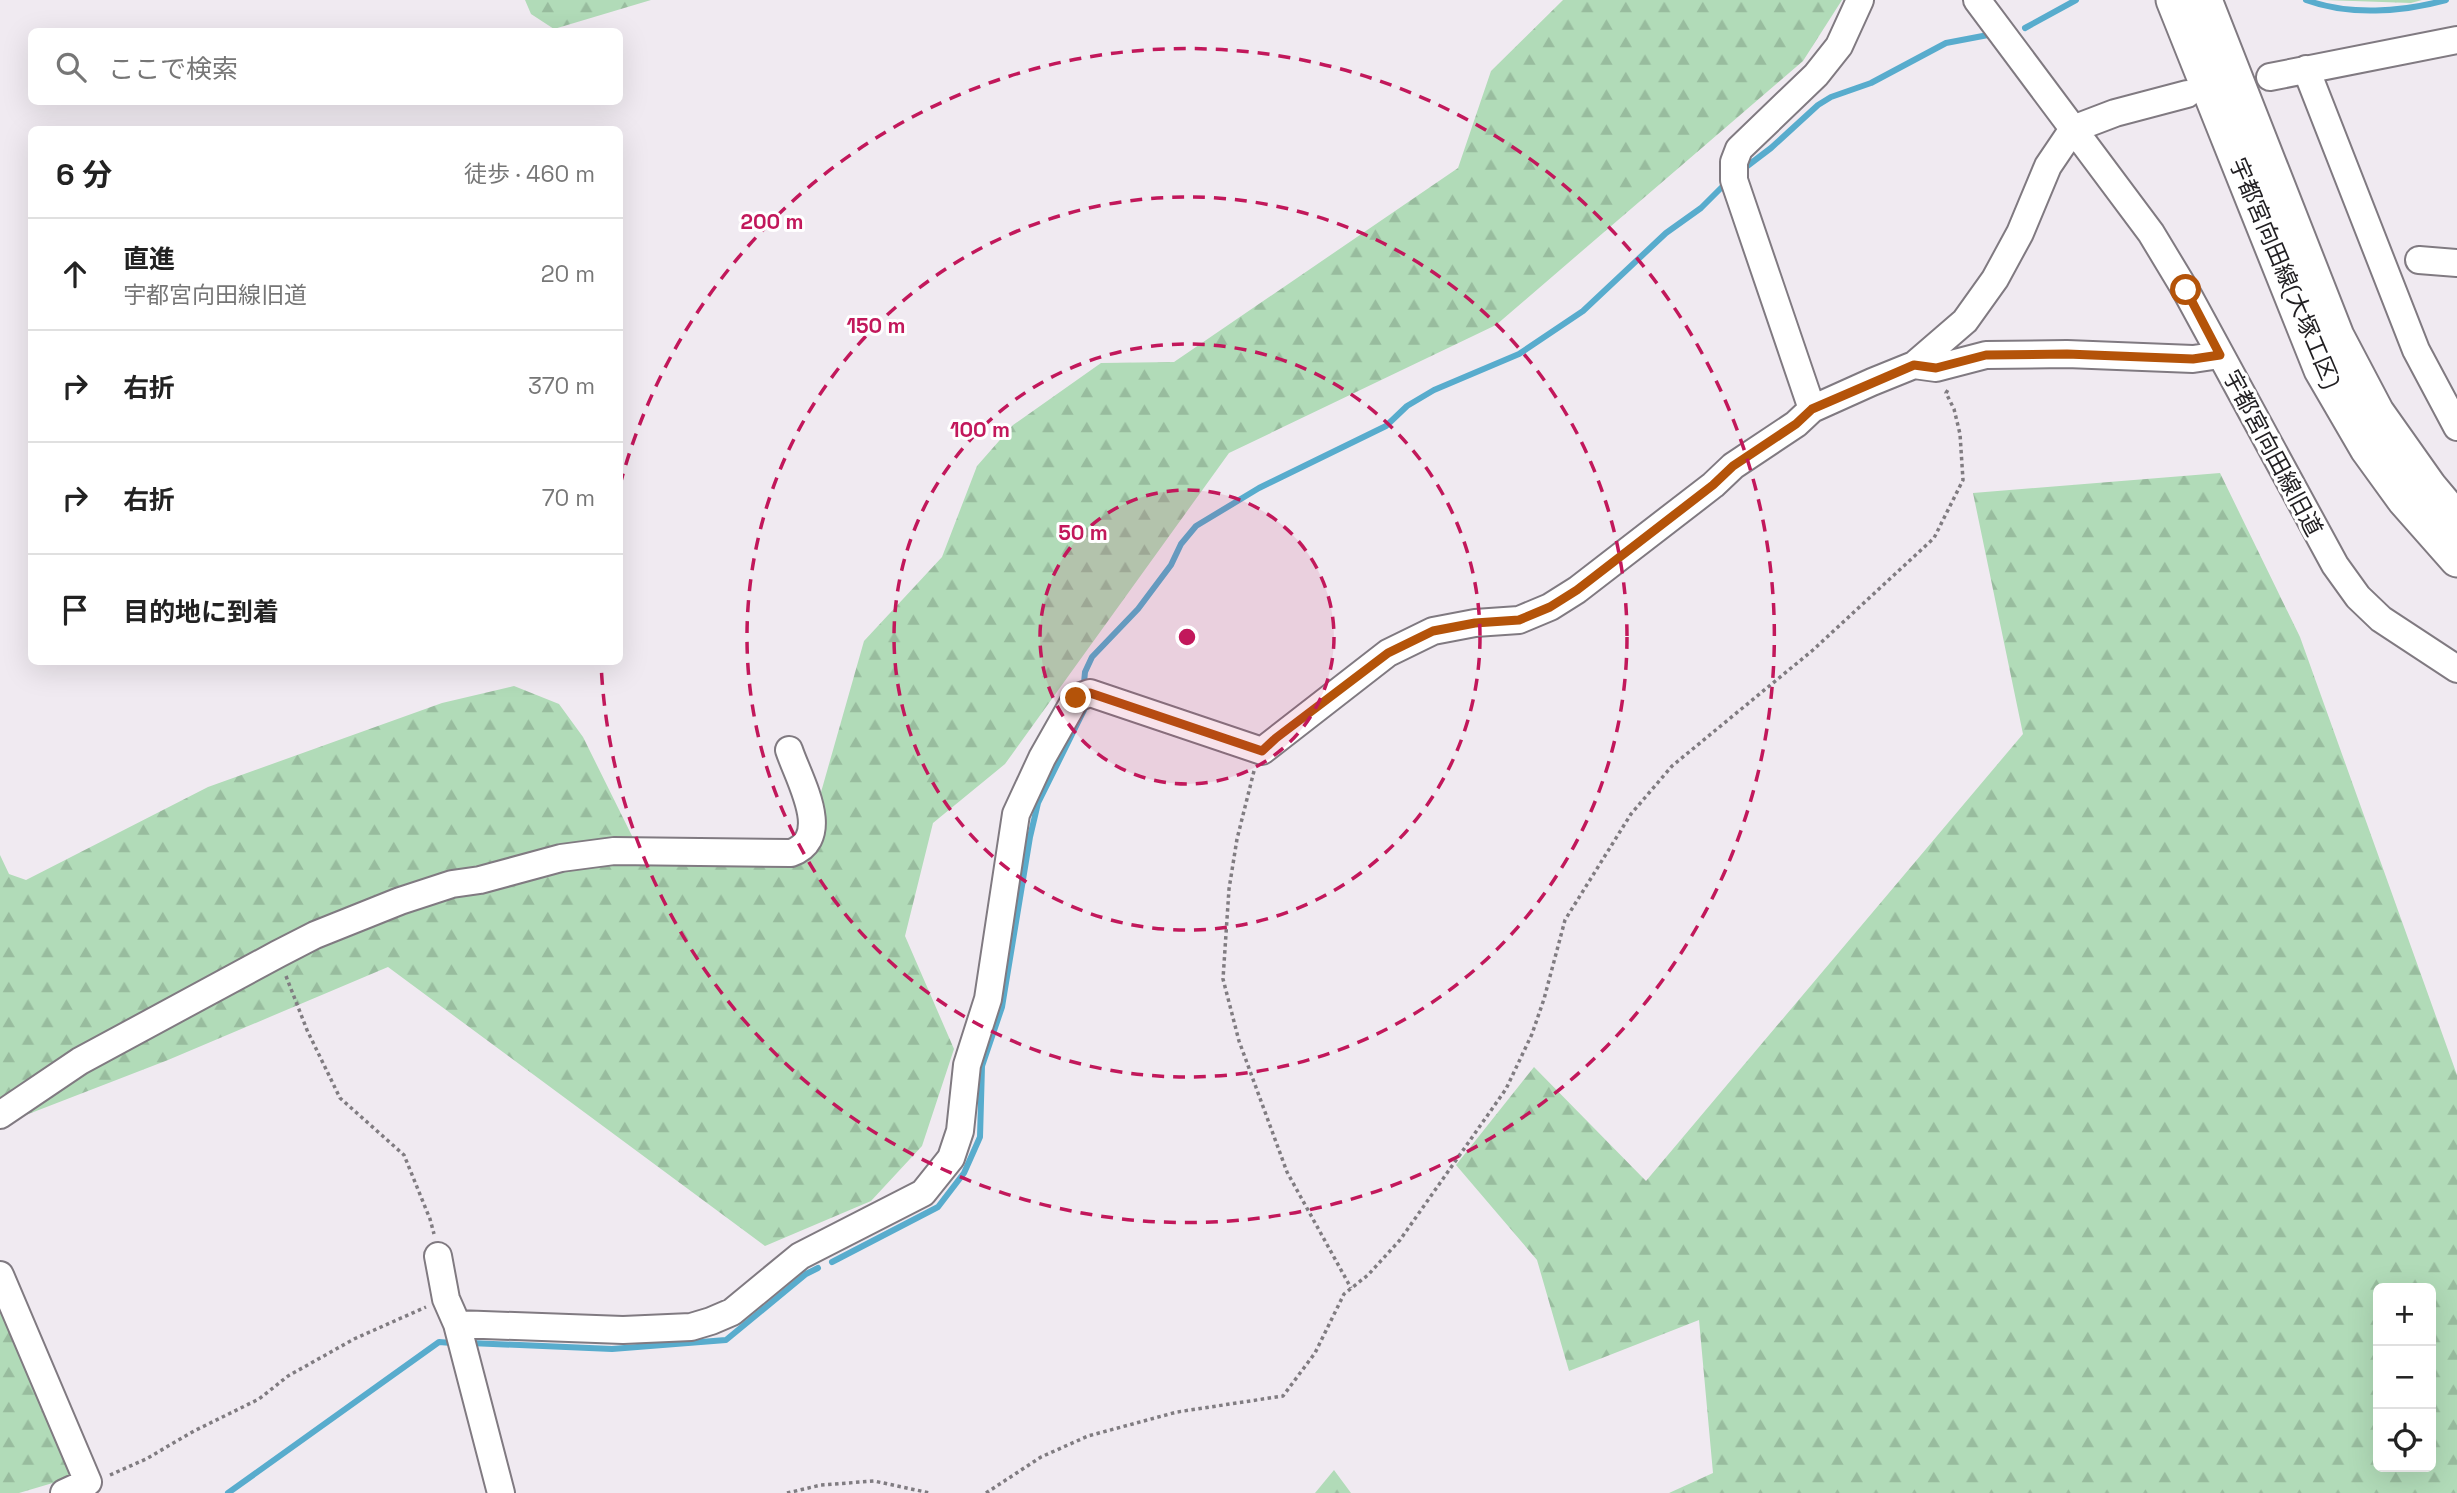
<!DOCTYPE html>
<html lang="ja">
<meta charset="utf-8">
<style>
body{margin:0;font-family:"Space Grotesk","Noto Sans JP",sans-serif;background:#f6f6f6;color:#222}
.controls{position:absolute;right:21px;bottom:21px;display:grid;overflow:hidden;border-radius:10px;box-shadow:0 7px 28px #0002}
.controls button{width:63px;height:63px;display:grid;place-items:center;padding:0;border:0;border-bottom:2px solid #e0e0e0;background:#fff;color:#222;font:35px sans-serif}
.stop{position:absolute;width:21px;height:21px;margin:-16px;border:5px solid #b45309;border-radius:50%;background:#fff}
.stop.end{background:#b45309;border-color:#fff;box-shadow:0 2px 7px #0008}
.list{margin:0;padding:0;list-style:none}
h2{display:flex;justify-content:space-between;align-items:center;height:91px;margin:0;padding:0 28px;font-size:30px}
h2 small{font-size:23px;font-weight:400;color:#767676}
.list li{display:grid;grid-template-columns:46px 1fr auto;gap:21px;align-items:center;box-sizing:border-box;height:112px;padding:0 28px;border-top:2px solid #e0e0e0}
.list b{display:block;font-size:26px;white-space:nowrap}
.list p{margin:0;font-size:23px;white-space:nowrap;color:#767676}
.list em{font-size:23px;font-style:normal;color:#767676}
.icon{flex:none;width:38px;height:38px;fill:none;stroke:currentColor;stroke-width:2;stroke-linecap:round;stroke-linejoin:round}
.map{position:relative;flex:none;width:2457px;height:1493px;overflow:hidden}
.search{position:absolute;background:#fff;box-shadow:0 7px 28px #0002;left:28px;top:28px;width:595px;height:77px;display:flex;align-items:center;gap:18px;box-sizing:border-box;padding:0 24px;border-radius:10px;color:#767676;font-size:26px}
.panel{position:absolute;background:#fff;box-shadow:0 7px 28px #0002;left:28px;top:126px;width:595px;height:539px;border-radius:10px}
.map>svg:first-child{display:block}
.forest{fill:url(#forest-firs);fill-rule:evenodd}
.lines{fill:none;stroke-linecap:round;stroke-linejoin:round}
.stream{stroke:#58accd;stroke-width:6}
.minor-casing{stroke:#807a81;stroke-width:30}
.major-casing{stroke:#807a81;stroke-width:37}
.path{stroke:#807c81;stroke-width:3.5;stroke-dasharray:3.5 3.5;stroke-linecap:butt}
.minor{stroke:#fff;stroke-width:26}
.major{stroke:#fff;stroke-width:33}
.route{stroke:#b45309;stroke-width:9}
.ring{fill:none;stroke:#c2185b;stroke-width:3.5;stroke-dasharray:12 9}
.labels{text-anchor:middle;stroke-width:6;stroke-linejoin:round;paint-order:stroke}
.street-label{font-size:23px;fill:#222023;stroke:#fff}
.centre{fill:#c2185b;stroke:#fff;stroke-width:3.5}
.ring-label{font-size:21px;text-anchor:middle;font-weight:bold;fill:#c2185b;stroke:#fff;stroke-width:6;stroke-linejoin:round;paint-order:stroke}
</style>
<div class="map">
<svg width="2457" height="1493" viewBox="0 0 2457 1493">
<defs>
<pattern id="forest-firs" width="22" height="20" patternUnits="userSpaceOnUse" patternTransform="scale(1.75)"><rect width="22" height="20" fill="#b1dbb8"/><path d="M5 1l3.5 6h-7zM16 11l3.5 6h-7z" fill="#98bc9e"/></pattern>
</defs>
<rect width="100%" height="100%" fill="#f0eaf1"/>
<path class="forest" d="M525,0H651L554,29L531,14Z
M1563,0H1842L1803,61L1496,325L1229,453L1005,764L933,823L905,936L954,1049L922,1146L871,1201L765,1246L388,967L168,1060L0,1125V855L9,874L26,880L208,787L442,703L514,686L559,704L583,737L637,846L777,843L808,838L864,641L942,557L977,466L1013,425L1101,363L1174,362L1458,168L1491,71Z
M2324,0H2422L2411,3Z
M2220,473L2300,637L2457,1075V1493H1669L1713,1473L1699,1320L1569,1371L1537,1260L1456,1165L1534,1067L1646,1181L2023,734L1973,493ZM2431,1288V1467H2378V1288Z
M0,1303L73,1477L19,1493H0Z
M1334,1470L1351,1493H1315Z"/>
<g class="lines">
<path class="stream" d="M2306,0C2349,16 2402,12 2446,0
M2025,28L2076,0
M1742,170L1771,148L1818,105L1831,97L1871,83L1946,43L1988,35
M1084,683L1085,672L1092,657L1138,609L1171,565L1181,544L1196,526L1259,488L1386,426L1407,406L1434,390L1519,354L1583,311L1666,233L1701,208L1726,183
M832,1262L938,1207L964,1173L980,1137L982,1066L1002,1007L1030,837L1038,803L1088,702
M470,1343L612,1349L726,1340L806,1274L818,1268
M228,1493L439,1342L452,1343"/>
<defs>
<path id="minor" d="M1977,0L2151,233L2186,291L2335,565L2358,597L2381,619L2457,669
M2306,69L2416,350L2457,427
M2270,77L2457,40
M2419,260L2457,263
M1914,365L1936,368L1986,355L2067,354L2193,359L2220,355
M1812,409L1734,180V162L1739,149L1816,75L1839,46L1860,0
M0,1115L80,1061L278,954L315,935L400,901L452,884L480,880L561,858L614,851L791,853C834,838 799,780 789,750
M438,1256L446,1299L457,1324L501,1493
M0,1275L88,1482L64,1493
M457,1324L623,1330L691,1327L711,1321L732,1312L800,1256L923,1193L951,1158L960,1131L967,1065L988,999L1016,814L1042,758L1076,698L1090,693L1262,751L1388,653L1433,631L1475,623L1519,620L1550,607L1577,590L1713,485L1733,466L1796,424L1812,409L1872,382L1914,365L1965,321L1995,279L2020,233L2048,166L2073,129L2115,113L2187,94"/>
<path id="major" d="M2173,0L2321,370L2367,449L2404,500L2457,560
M2205,0L2337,336L2377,412L2430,487L2457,519"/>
</defs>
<use href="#minor" class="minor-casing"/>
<use href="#major" class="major-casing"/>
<path class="path" d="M1254,771L1237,839L1229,889L1223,979L1239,1041L1287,1172L1351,1288
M286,976L307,1030L340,1098L404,1155L430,1219L434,1234
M110,1475L146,1459L194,1431L259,1399L288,1376L354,1339L426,1307
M787,1493L821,1485L874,1481L930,1493
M986,1493L1041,1457L1088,1436L1177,1412L1283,1396L1315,1353L1344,1294L1368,1275L1400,1240L1506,1089L1532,1034L1544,999L1565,920L1631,814L1672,766L1813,650L1934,538L1963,480L1960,434L1954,409L1946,393L1949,388"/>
<use href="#minor" class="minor"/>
<use href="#major" class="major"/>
</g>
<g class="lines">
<path class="route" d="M1076,698L1090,693L1262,751L1276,738L1388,653L1433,631L1475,623L1519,620L1550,607L1577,590L1713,485L1733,466L1796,424L1812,409L1914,365L1936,368L1986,355L2067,354L2193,359L2220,355L2186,290"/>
</g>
<circle cx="1187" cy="637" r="147" fill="#c2185b" fill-opacity=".12"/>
<g class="ring">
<circle cx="1187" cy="637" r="147"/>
<circle cx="1187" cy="637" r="293"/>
<circle cx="1187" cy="637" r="440"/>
<path d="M620 485A587 587 0 1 1 601 663"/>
</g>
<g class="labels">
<g class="street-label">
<text transform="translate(2285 273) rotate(67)" y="8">宇都宮向田線(大塚工区)</text>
<text transform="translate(2273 453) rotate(62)" y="8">宇都宮向田線旧道</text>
</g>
</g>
<circle cx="1187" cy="637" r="10" class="centre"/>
<g class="ring-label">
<text x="772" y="229">200 m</text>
<text x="876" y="333">150 m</text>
<text x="980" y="437">100 m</text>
<text x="1083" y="540">50 m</text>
</g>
</svg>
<div class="controls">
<button>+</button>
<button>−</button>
<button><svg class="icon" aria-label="locate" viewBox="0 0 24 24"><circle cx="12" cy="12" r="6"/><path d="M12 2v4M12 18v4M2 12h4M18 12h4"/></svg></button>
</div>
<div class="stop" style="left:2186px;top:290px"></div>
<div class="stop end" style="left:1076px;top:698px"></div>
<div class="search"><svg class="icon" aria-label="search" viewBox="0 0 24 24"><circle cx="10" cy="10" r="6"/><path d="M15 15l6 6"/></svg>ここで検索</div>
<section class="panel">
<h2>6 分<small>徒歩 · 460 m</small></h2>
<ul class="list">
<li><svg class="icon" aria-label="ahead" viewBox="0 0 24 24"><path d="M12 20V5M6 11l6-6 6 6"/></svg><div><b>直進</b><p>宇都宮向田線旧道</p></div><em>20 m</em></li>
<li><svg class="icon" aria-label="right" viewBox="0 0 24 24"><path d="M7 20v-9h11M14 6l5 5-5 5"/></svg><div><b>右折</b></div><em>370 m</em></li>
<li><svg class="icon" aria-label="right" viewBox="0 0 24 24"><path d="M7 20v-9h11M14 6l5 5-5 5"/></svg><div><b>右折</b></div><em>70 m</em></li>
<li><svg class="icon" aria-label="arrive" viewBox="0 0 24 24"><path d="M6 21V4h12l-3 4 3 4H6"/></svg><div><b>目的地に到着</b></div></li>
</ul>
</section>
</div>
